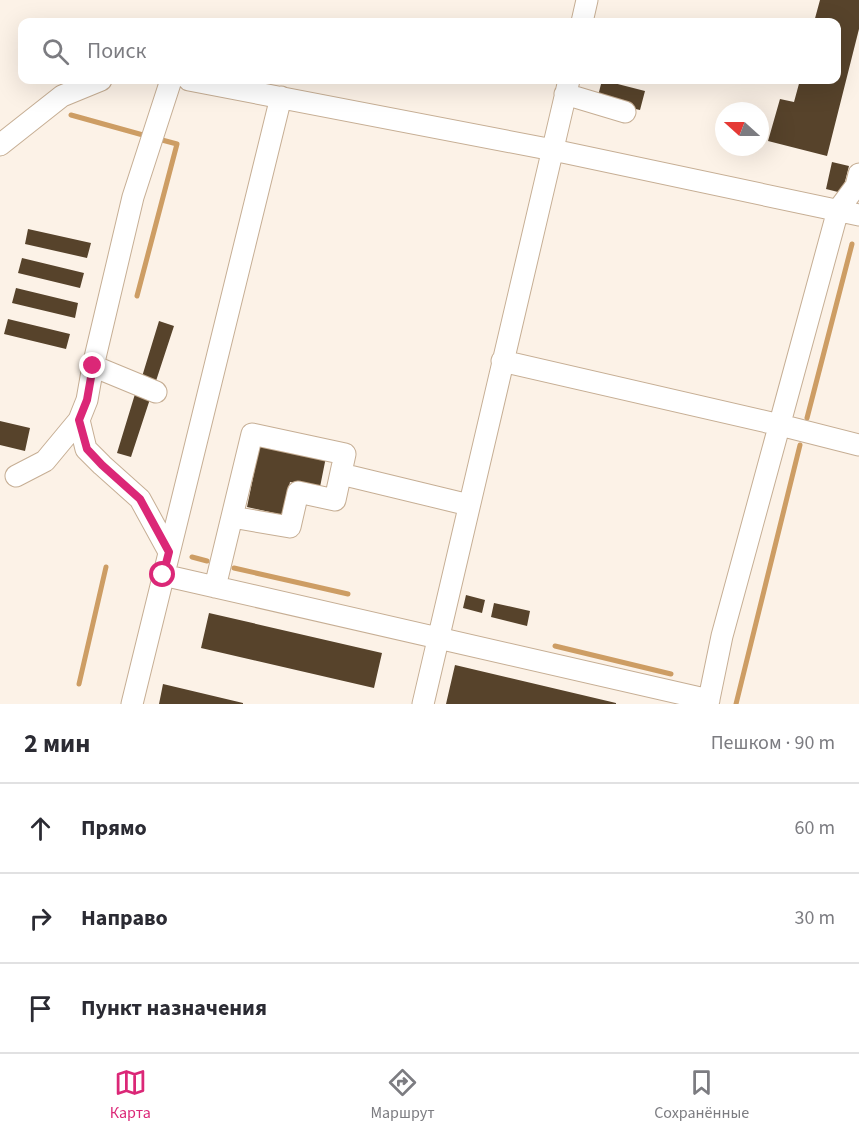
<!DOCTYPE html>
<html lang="ru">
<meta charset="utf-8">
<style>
body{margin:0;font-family:"Source Sans 3",sans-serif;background:#f2f2f3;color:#2b2b33}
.compass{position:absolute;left:715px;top:102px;width:54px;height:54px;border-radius:50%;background:#fff;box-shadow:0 6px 24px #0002;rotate:291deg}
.stop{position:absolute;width:18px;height:18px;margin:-14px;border:4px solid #db2777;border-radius:50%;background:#fff}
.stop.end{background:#db2777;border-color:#fff;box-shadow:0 2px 6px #0008}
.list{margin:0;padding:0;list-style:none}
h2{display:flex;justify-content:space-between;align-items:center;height:78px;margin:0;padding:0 24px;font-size:26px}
h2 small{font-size:20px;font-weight:400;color:#7c7c81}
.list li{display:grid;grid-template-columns:39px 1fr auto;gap:18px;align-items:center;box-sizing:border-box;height:90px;padding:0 24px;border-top:2px solid #e1e1e2}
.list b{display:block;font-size:22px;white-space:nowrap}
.list em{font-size:20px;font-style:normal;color:#7c7c81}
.icon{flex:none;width:33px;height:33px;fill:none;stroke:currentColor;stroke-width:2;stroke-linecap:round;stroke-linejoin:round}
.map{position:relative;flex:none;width:859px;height:704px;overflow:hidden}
.search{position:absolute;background:#fff;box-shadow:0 6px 24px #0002;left:18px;right:18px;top:18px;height:66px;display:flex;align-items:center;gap:15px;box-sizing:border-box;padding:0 21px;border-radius:12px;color:#7c7c81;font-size:22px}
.sheet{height:348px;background:#fff}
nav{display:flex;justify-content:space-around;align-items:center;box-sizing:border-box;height:84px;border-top:2px solid #e1e1e2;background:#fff;font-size:16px;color:#7c7c81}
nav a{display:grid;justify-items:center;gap:3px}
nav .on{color:#db2777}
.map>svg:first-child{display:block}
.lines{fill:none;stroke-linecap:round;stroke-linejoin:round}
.stream{stroke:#cd9d64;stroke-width:5}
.building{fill:#57432b}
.minor-casing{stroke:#c6ae94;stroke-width:23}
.minor{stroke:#fff;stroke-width:21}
.route{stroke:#db2777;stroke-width:8}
</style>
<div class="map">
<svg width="859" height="704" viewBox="0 0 859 704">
<rect width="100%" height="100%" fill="#fcf2e7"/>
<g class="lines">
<path class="stream" d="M71,115L143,135
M137,296L177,144L162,140
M807,418L852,244
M192,557L207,561
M234,568L348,594
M555,646L671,674
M79,684L106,567
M736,704L800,445"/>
</g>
<path class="building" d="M820,0H859V29L827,156L768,141L780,99L794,102L800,80H836V22H814Z
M602,80L645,91L640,110L597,100Z
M832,162L849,166L842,193L826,189Z
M28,229L91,243L87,258L25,244Z
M22,258L84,273L80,288L18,273Z
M16,288L78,303L75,318L12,303Z
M8,319L70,334L66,349L4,334Z
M159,321L174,326L155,384L141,380Z
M135,394L150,399L131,457L117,453Z
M0,421L30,428L25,451L0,445Z
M260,444L326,457L320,487L290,482L283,515L247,507Z
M466,595L485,600L482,613L463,608Z
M494,603L530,611L527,626L491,617Z
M209,613L382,653L374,688L201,648Z
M455,665L616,703V704H446Z
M163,684L243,703V704H159Z"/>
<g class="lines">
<defs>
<path id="minor" d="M582,22L587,0
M189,80L553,150L859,215
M565,94L625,112
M0,145L62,96L101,80
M502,361L780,425L859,445
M93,366L156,392
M79,420L86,449L102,465L140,499L169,552
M341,474L469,505
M16,476L45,461L79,420L87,400L93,366L133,197L171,80
M163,575L709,700
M215,587L252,434L345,454L335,500L298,492L290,527L232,517
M132,704L281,97
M423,704L569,80
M708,704L722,636L838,210L856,186L859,174"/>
</defs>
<use href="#minor" class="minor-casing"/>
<use href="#minor" class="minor"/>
</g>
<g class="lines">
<path class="route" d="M93,366L87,400L79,420L87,449L102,465L140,499L169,552L163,575"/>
</g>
</svg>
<svg class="compass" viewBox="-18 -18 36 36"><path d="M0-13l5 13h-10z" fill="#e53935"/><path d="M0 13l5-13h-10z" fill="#7c7c81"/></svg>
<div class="stop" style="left:163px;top:575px"></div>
<div class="stop end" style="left:93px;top:366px"></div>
<div class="search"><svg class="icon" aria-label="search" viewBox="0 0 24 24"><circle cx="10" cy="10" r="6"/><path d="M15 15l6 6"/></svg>Поиск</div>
</div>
<section class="sheet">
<h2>2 мин<small>Пешком · 90 m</small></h2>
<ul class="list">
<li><svg class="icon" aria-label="ahead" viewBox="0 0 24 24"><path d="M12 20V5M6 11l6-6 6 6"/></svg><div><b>Прямо</b></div><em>60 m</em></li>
<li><svg class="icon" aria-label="right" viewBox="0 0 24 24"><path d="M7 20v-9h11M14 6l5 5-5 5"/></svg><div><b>Направо</b></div><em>30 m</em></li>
<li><svg class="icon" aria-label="arrive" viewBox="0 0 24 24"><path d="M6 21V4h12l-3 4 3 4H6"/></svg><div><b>Пункт назначения</b></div></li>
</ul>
</section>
<nav>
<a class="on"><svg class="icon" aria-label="map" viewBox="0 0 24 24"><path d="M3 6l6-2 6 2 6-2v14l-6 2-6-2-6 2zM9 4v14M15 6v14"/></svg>Карта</a>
<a><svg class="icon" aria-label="directions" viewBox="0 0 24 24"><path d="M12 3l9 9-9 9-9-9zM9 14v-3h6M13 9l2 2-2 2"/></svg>Маршрут</a>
<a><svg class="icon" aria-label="saved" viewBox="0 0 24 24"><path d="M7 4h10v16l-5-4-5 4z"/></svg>Сохранённые</a>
</nav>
